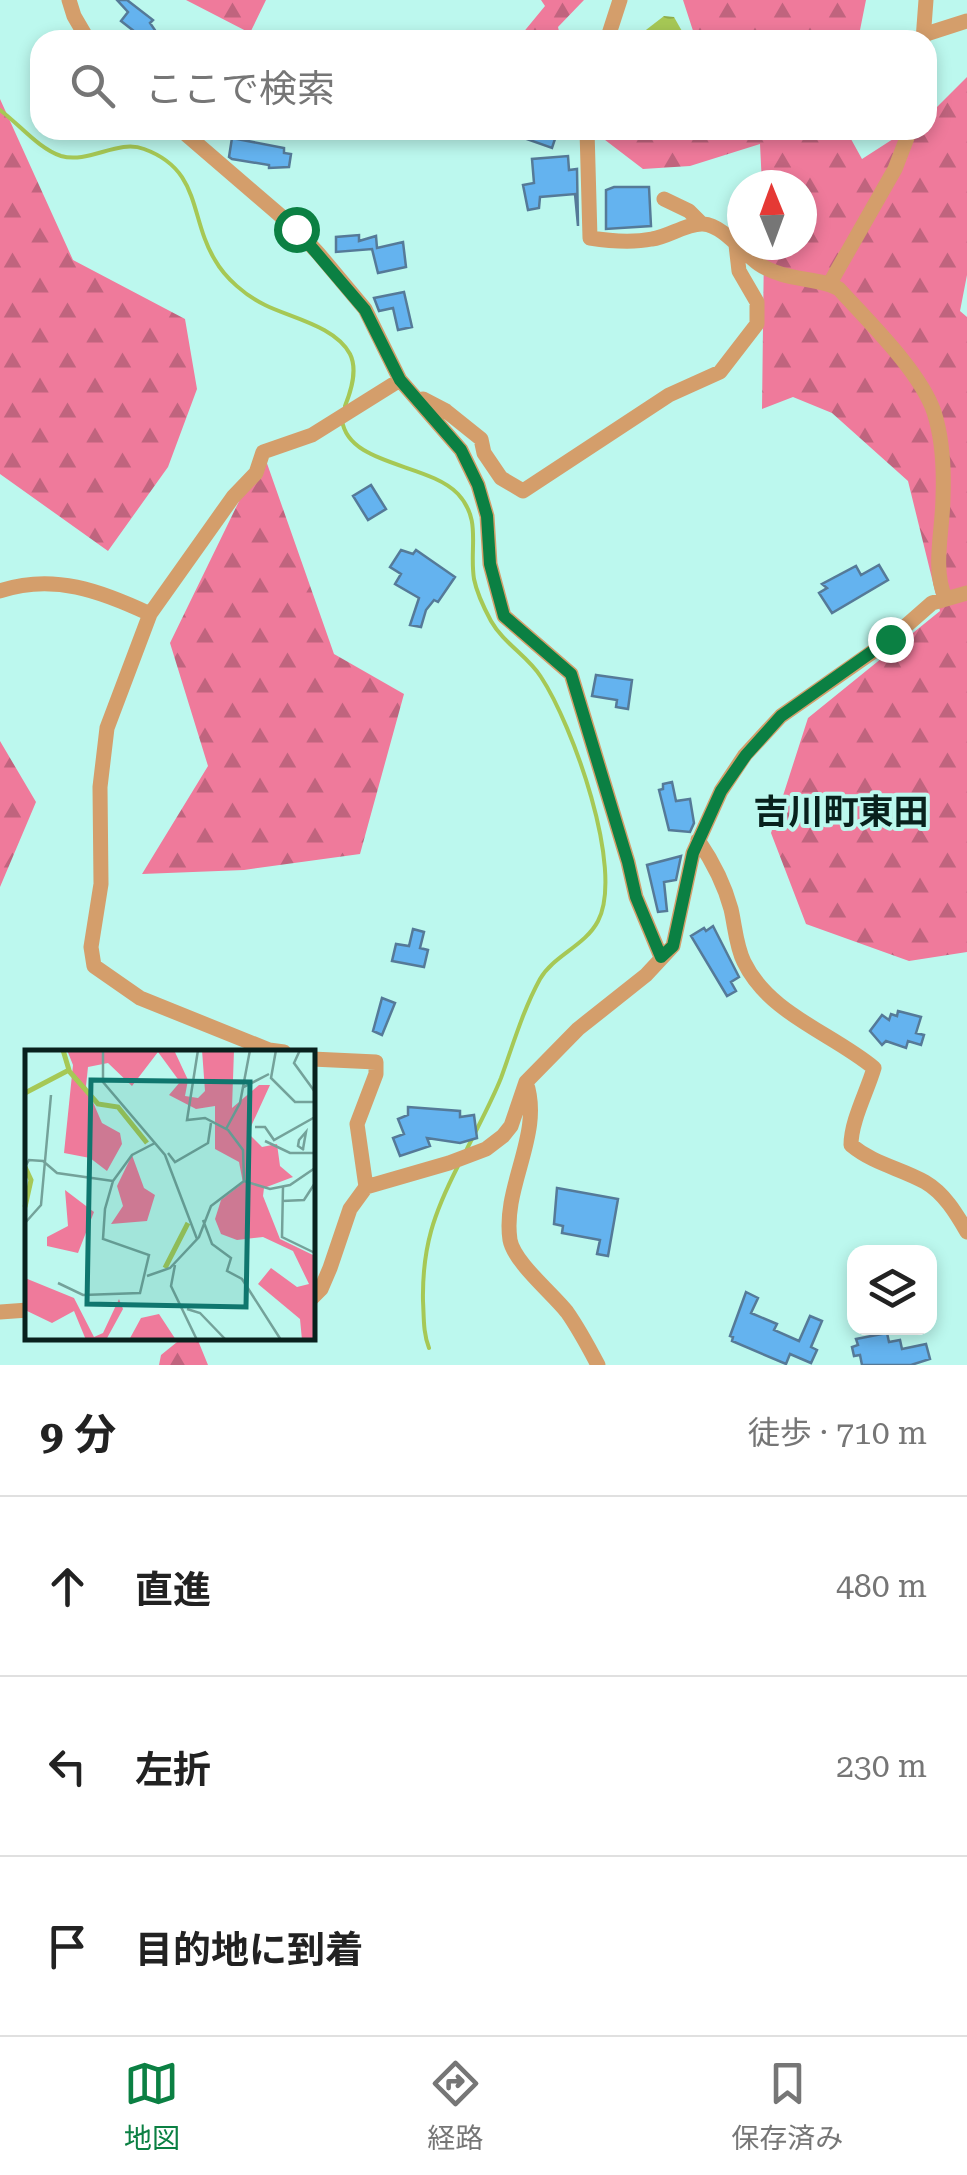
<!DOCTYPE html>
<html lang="ja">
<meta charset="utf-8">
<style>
body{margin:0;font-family:"Roboto Serif","Noto Sans JP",serif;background:#f2f2f2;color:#222}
.controls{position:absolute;right:30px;bottom:30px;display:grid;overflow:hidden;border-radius:20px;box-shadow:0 5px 15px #0003}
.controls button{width:90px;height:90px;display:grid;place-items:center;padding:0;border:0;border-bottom:2px solid #e0e0e0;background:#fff;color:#222;font:50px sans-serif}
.compass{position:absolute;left:727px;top:170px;width:90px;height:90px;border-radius:50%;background:#fff;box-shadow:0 5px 15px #0003;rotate:359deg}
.stop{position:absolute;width:30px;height:30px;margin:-22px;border:8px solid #0b8043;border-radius:50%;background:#fff}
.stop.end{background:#0b8043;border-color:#fff;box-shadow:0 2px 10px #0008}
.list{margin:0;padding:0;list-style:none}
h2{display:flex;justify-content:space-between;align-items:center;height:130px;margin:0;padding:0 40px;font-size:42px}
h2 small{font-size:32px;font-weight:400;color:#767676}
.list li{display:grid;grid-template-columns:65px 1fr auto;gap:30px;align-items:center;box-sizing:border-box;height:180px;padding:0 40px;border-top:2px solid #e0e0e0}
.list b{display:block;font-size:38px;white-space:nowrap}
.list em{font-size:32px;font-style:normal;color:#767676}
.icon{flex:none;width:55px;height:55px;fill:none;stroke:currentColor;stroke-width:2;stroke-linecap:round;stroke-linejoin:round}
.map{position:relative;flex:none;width:967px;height:1365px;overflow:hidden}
.search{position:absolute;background:#fff;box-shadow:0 5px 15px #0003;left:30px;right:30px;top:30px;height:110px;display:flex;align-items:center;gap:25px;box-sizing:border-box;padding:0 35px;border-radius:30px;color:#767676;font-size:38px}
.sheet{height:670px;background:#fff}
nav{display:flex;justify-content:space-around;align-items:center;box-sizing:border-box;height:140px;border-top:2px solid #e0e0e0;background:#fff;font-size:28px;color:#767676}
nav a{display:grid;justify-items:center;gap:5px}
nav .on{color:#0b8043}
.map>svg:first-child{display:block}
.forest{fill:url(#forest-firs)}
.water{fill:url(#water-waves)}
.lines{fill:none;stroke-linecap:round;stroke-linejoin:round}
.stream{stroke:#a6c855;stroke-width:4}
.building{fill:#64b3ef;stroke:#557a98;stroke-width:2.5}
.minor{stroke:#d49e6b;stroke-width:15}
.route{stroke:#0b8043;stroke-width:12}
.labels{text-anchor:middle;stroke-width:8;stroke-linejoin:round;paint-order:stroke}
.quarter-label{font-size:35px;font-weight:bold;fill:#08211d;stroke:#bcf8ee}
.inset-river{fill:none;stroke:#a6c855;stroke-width:5}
.inset-road{fill:none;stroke:#74a29a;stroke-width:2.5}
.view{fill:#0f766e;fill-opacity:0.15;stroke:#0f766e;stroke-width:5}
.inset-edge{fill:none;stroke:#08211d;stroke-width:5}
</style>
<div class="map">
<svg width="967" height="1365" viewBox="0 0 967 1365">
<defs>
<pattern id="forest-firs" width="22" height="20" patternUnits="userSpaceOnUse" patternTransform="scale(2.5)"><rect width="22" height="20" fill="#ef7a9b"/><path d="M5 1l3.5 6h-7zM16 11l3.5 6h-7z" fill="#c0647e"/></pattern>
<pattern id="water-waves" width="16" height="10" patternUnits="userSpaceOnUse" patternTransform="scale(2.5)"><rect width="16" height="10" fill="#a6c855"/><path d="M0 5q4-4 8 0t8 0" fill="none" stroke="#8dac4a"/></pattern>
</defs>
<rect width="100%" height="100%" fill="#bcf8ee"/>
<path class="forest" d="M186,0H266L250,33Z
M541,0H584L558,27L561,40H517L545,6Z
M683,0H866L858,40H696Z
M967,77V275L960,311L967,317V952L909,961L806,924L771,833L808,718L940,611L908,481L832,413L793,397L762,409L764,245H802V185H762L760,144L690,166L643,169L592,130H846L862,159L907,130H927V117Z
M0,99L73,260L185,319L197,389L168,467L108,551L0,474Z
M263,452L334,654L404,694L360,854L244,870L142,874L208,766L170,643Z
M0,741L36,802L0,887Z
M182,1338H197L208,1365H159L161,1355Z"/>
<path class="water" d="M664,16L674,17L687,40H633Z"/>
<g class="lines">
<path class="stream" d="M0,110C19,124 39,149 61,156C89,164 118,139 144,149C202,170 189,218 215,260C225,278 246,296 265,305C291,318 335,326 350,354C358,370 351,391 345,406
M342,420C348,466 429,463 458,494C482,520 469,547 474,579C477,594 484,608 491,621C504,644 528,656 541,677C572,724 625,869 598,921C585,946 554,955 540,979C523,1010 513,1045 501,1078C491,1103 477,1128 465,1153
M429,1348C423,1333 424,1317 423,1301C422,1247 434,1213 458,1166"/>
</g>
<path class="building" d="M117,0H127L153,20L150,23L157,33L154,36L157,40H132L139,35L121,21L128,12Z
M539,130L556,136L552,148L504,131Z
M232,138L284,148V153L291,154L289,167L269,168V165L232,159L229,157Z
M568,156L569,170L577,169L578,226L575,194L540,197L539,208L528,210L523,185L534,183L532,159Z
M614,187H649L651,226L606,229V190Z
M359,235V241L376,236L377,248L403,242L406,267L378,273L372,249L336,252V237Z
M404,292L412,327L398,330L393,308L379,311L374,298Z
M371,485L386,509L368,520L353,496Z
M401,550L413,554L416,550L455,577L438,602L434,600L426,610L421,627L410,625L419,598L395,584L401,574L390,567Z
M879,565L888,580L832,613L819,593L827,588L822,584L856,566L861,575Z
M596,675L632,680L628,709L616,707L617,700L592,696Z
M672,782L676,801L690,799L694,823L690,832L669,830L659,790L663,789V784Z
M681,856L676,880L664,882L667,911L658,912L647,865Z
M713,926L739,977L731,982L736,991L727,996L691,936L704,928L706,931Z
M413,929L424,932L420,948L428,950L424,967L392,961L396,944L409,946Z
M382,998L395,1003L382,1035L373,1031Z
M898,1011L921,1017L916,1033L924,1035L921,1045L908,1041L906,1048L886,1041L882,1045L870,1031L882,1015L889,1020L891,1014L897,1016Z
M408,1107L460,1111V1117L474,1115L477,1138L460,1143L427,1138L430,1146L400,1156L393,1138L404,1134L398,1119L408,1115Z
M557,1188L618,1199L608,1256L597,1254L600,1240L562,1233L563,1226L554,1224Z
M746,1292L758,1298L751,1313L777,1324L774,1330L799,1341L810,1316L822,1321L811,1347L817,1350L811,1363L790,1354L786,1364L732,1341L733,1337L730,1336Z
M887,1333L889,1342L900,1340L902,1349L926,1344L930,1359L911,1365H862L860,1355L854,1356L852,1347L858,1345L856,1339Z"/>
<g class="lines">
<path class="minor" d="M69,0L74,16L88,40
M923,35L967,21
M607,40L620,0
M923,40L926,0
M181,130L296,229L318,253L365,309L400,380L461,450L478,485L487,516L490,564L504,616L571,674L628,862L636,897L661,957
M587,130L590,238C609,241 632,243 652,239C668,237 687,223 703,224C723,225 743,253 759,264C785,282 821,277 839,289C868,321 920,371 934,412C942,437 944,471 943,497C943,529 932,568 945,597
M664,199L689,211L701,223
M830,283L895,169L910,130
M423,399L446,411L481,439L484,453L501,478L523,491L669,395L720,372L757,324V302L739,271L736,245
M0,591C53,573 101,591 150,614
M698,840C713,862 724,883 731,909C735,926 736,946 744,962C769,1014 832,1033 874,1068C867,1092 851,1121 851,1145C874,1164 900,1168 925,1182C944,1193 956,1213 967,1232
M284,1052L269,1050L140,998L94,966L91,947L101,884L100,787L107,728L150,614L233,497L256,473L263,452L312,435L400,380
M312,1059L376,1062V1074L357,1124L366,1187
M526,1082C544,1134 502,1186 510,1240C514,1262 552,1293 567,1312C579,1329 588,1346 598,1365
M312,1298L321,1289L330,1268L350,1209L366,1187L449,1163L486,1149L503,1136L511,1126L526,1082L578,1029L646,975L673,946L693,853L721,791L745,755L781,716L891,639L932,603L967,593
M0,1312L28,1310"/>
</g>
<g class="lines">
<path class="route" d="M296,229L365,310L400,380L461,450L478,485L487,516L490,564L504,616L571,674L628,862L636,897L661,957L673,946L693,853L721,791L746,755L781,716L890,639"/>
</g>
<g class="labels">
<g class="quarter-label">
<text x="841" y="824">吉川町東田</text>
</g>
</g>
<g transform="translate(25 1050)">
<rect width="290" height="290" fill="#bcf8ee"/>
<path d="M42,0H149L163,30L160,46L173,48L180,41L177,0H209L207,58L234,35H245L223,83L237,97L252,94L255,116L268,127L239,138L238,146L255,189L290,206V290H277L275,269L233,234L246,218L272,237L284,234L268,201L238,187L212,190L196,184L190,169L196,150L218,133L214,112L190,99V56L171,59L144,45L155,32L133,2L107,36L83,13L63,17L61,36L77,73L95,83L97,94L82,121L65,108L39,103L48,15ZM107,105L119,138L130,145L122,171L86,174L98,156L92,136ZM40,140L69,162L53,203L22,196V187L43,176ZM0,228L49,248L69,287L78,283L94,249L98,259L81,290H61L49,261L27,273L0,260ZM134,264L151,290H104L116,268Z" fill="#ef7a9b"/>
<path class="inset-river" d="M44,21L73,54L93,57L122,93M0,43L44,20L38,0M0,117L6,130L0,157M140,218L163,173"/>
<path class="inset-road" d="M78,0V32L140,105L172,189M173,0L162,70L180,68L203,80L218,100L219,131M251,0L246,28L270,52H290M275,0L269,13L290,42M217,38L244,24M230,77H240L249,90L290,67M201,79L215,53L225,0M240,91L265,103H290M278,99L281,82L274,90L273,96L279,100M143,103L150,112L183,93L186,73M0,117L4,110L18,111L32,123L88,131M219,131L245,139L265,135L290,118M258,137L257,187L290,203M257,151L279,150L290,133M178,170L187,194L206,208L202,221L217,229L256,290M0,173L16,155L26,45M150,215L146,236L172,290M122,226L145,218L174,187L186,156L219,131M33,233L58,245L115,243L124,205L78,189L80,159L88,131L107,105L130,93M162,259L175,263L201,290"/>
<path class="view" d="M66,30L225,32L221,257L62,254Z"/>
<rect width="290" height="290" class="inset-edge"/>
</g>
</svg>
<div class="controls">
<button><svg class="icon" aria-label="layers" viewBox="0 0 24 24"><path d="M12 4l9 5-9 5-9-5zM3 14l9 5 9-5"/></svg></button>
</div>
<svg class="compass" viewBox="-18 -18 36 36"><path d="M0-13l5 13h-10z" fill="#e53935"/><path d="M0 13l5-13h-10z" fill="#767676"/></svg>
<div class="stop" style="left:296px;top:229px"></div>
<div class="stop end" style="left:890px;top:639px"></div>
<div class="search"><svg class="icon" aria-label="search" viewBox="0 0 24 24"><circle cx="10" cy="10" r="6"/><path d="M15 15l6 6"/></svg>ここで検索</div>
</div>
<section class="sheet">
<h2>9 分<small>徒歩 · 710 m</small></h2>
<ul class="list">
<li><svg class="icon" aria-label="ahead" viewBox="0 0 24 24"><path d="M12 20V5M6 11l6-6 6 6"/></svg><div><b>直進</b></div><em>480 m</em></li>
<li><svg class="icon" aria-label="left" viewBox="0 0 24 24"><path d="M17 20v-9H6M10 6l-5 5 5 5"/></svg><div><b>左折</b></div><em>230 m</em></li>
<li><svg class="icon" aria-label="arrive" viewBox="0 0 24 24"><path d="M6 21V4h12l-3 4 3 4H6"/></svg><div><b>目的地に到着</b></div></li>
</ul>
</section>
<nav>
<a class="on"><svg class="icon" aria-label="map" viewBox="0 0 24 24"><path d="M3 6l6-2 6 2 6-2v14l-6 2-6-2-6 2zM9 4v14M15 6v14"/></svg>地図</a>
<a><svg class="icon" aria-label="directions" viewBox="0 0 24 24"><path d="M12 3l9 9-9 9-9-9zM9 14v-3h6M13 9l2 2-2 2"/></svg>経路</a>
<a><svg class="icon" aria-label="saved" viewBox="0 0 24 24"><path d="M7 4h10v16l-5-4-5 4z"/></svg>保存済み</a>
</nav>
